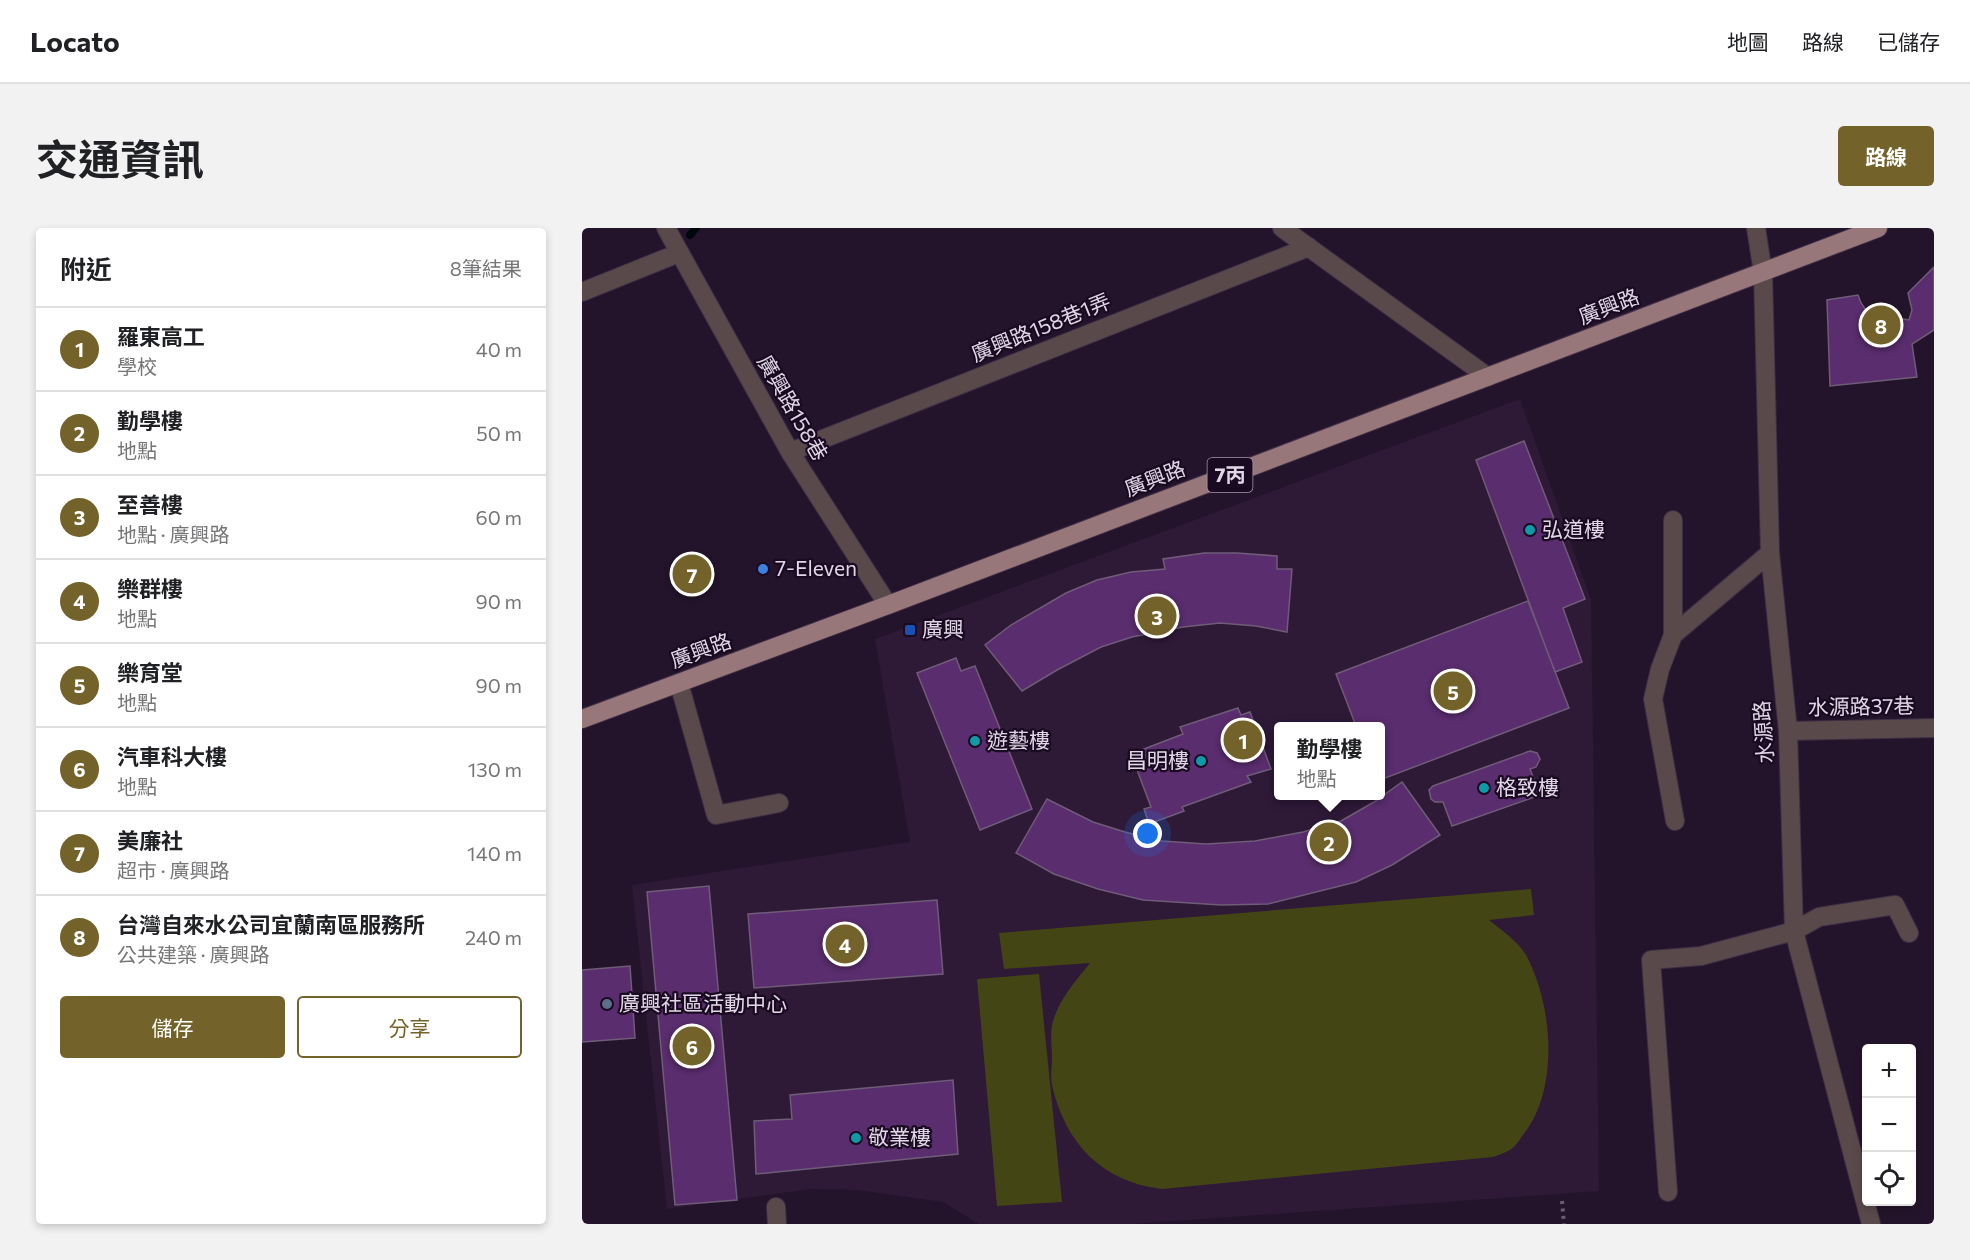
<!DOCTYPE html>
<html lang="zh-TW">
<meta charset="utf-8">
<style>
body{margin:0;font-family:Commissioner,"Noto Sans TC",sans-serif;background:#f2f2f2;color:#202124}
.controls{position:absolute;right:18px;bottom:18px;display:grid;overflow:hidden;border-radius:6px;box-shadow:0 3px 9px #0003}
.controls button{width:54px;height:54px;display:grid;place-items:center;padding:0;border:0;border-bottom:2px solid #e0e0e0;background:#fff;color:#202124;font:30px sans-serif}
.you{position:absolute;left:566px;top:606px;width:21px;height:21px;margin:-15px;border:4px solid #fff;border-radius:50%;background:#1a73e8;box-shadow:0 0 0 9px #1a73e833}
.badge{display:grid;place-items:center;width:39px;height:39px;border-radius:50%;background:#74622b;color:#fff;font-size:20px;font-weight:700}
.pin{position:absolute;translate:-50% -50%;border:3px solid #fff;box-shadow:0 2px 6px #0006}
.popup{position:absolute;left:692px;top:494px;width:111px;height:78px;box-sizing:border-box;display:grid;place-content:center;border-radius:6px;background:#fff;filter:drop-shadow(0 2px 4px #0005);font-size:20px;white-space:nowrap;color:#757577}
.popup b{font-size:22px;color:#202124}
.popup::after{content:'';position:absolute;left:50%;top:100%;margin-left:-12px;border:12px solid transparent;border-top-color:#fff}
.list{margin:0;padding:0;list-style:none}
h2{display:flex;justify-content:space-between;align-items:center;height:78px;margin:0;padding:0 24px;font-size:26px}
h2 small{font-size:20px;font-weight:400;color:#757577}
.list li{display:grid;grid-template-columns:39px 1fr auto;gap:18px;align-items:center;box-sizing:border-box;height:84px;padding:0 24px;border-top:2px solid #e0e0e0}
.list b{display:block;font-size:22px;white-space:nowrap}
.list p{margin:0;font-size:20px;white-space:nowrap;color:#757577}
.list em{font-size:20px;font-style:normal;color:#757577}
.actions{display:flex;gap:12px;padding:18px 24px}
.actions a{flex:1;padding:14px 0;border:2px solid #74622b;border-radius:6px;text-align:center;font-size:21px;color:#74622b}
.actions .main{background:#74622b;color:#fff}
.icon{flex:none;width:33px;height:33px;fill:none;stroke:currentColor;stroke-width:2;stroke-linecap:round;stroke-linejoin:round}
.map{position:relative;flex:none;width:1352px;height:996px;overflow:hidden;border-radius:6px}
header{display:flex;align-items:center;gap:36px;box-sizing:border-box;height:84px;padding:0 30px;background:#fff;border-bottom:2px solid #e0e0e0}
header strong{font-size:28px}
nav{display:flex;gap:33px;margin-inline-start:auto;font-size:21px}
.intro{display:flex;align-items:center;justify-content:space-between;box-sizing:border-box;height:144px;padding:0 36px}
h1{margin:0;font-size:42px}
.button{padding:15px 27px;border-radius:6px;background:#74622b;color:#fff;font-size:21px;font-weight:700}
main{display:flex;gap:36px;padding:0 36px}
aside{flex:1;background:#fff;border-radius:6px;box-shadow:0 3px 9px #0003}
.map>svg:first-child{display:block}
.built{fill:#2e1937;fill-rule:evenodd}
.green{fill:#434614}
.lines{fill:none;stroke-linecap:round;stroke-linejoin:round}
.stream{stroke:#00070b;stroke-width:8}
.building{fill:#5a2d6e;stroke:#6f5c78;stroke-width:1.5}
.minor-casing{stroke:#3e2f45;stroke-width:20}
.major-casing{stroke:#3e2f45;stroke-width:20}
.path{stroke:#6a5c71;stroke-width:4;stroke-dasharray:3 4.5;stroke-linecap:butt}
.minor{stroke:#5a494b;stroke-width:18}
.major{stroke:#98777a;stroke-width:18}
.culture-dot{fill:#0f9aa8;stroke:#1a0a21;stroke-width:2}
.shop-dot{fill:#3f7fe0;stroke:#1a0a21;stroke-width:2}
.transit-dot{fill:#1a4fb4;stroke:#1a0a21;stroke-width:2}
.service-dot{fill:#5c6f8a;stroke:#1a0a21;stroke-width:2}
.labels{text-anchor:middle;stroke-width:4.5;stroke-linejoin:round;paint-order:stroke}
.shield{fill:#1a0a21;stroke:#a599ab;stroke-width:1.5}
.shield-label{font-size:20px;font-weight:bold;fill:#e0d6e6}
.street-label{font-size:21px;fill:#e0d6e6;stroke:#1a0a21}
.poi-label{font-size:21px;fill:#e0d6e6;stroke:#1a0a21;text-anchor:start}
</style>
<header>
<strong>Locato</strong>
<nav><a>地圖</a><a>路線</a><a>已儲存</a></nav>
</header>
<div class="intro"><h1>交通資訊</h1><a class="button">路線</a></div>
<main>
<aside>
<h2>附近<small>8筆結果</small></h2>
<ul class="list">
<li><span class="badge">1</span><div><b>羅東高工</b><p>學校</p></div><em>40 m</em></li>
<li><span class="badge">2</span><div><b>勤學樓</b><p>地點</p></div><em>50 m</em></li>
<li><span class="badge">3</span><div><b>至善樓</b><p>地點 · 廣興路</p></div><em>60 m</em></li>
<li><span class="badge">4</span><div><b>樂群樓</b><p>地點</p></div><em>90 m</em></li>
<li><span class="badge">5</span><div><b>樂育堂</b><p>地點</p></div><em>90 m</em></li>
<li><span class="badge">6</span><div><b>汽車科大樓</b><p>地點</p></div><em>130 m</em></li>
<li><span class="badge">7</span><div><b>美廉社</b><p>超市 · 廣興路</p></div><em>140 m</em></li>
<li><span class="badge">8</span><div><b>台灣自來水公司宜蘭南區服務所</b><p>公共建築 · 廣興路</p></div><em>240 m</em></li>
</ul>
<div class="actions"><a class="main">儲存</a><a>分享</a></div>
</aside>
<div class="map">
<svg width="1352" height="996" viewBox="0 0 1352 996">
<rect width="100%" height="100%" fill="#24142b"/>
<path class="built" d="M938,171L1009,372L1017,963L550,996H397L361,974L275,962L229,961L85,981L50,657L328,614L293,411ZM696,498H798V568H696Z"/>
<path class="green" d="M949,661L952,687L907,692C919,702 936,713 944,727C971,777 978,863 940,908C937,913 933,919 928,922C923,925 916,927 911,929L580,961C520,954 483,915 470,857C468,849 470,839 470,830C470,819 468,807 470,797C476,772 493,754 508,735L422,741L417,705Z
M457,746L480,974L415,978L395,751Z"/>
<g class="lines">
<path class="stream" d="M108,7L114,0"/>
</g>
<path class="building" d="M1352,39V102L1330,116L1335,149L1248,158L1245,72L1276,67L1279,75L1286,85L1327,92L1330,82L1326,65Z
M942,213L1003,371L981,380L1000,434L973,444L894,232Z
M622,325H655L695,328V341H710L705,404L674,398L638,395L601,399L550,409L519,419L475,442L440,463L403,417L429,397L484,365L515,352L549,344L583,341L581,331Z
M946,373L987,480L798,552V498H774L754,446Z
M374,430L379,443L393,438L450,581L398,602L335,445Z
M656,480L659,487L668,484L689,541L665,548L669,554L600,579L602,583L567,596L562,581L569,579L549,526L601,506L598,499Z
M948,523L955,525L958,531L954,539L948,541L958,567L870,598L861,574H853L849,571L847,562L851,558Z
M820,554L858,607L810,637L774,654L686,676L639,677L561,672L516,661L472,646L434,625L465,571L511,594L543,604L580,613L624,616L673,613L721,604L759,593L792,574Z
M127,658L155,972L93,977L65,664Z
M355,672L361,746L172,760L166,686Z
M48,738L53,810L0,814V742Z
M371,852L376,926L174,946L172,893L210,891L208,867Z"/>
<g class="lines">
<defs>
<path id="minor" d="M84,0L208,224L306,377
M700,0L906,149
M1174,0L1181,45L1188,325L1206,503L1212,703L1289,996
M0,64L97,25
M208,224L727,19
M1091,292V407
M97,455L134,587L197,575
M1206,503L1352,500
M1093,593L1071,471L1078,441L1091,407L1188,325
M1086,964L1069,732L1119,728L1212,703L1237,689L1313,677L1327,705
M194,979L195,996"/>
<path id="major" d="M0,491L306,377L1296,0"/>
</defs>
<use href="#minor" class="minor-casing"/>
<use href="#major" class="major-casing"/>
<path class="path" d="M980,973L982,996"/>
<use href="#minor" class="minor"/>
<use href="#major" class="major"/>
</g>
<g class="culture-dot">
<circle cx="948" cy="302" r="6"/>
<circle cx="393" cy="513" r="6"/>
<circle cx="619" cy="533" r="6"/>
<circle cx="902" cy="560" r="6"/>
<circle cx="274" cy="910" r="6"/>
</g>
<circle class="shop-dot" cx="181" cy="341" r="6"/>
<rect class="transit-dot" x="322" y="396" width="12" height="12" rx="3"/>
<circle class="service-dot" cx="25" cy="776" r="6"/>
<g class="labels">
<rect class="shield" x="625.5" y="230" width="45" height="34" rx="4.5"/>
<g class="shield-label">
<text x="648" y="254">7丙</text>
</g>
<g class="street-label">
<text transform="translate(1027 79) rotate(-21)" y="7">廣興路</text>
<text transform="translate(459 100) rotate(-22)" y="7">廣興路158巷1弄</text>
<text transform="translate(210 180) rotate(60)" y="7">廣興路158巷</text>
<text transform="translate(573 251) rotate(-21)" y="7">廣興路</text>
<text transform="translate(119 423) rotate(-20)" y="7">廣興路</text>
<text transform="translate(1279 479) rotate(-1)" y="7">水源路37巷</text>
<text transform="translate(1182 504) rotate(-94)" y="7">水源路</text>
</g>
<g class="poi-label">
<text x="960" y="309">弘道樓</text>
<text x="193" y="348">7-Eleven</text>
<text x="340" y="409">廣興</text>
<text x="405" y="520">遊藝樓</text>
<text x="607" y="540" text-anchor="end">昌明樓</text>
<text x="914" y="567">格致樓</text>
<text x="37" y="783">廣興社區活動中心</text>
<text x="286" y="917">敬業樓</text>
</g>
</g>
</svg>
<div class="controls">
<button>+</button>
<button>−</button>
<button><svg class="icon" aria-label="locate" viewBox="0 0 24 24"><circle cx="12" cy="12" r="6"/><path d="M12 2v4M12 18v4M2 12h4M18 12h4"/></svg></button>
</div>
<div class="you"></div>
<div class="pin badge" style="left:661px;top:512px">1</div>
<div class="pin badge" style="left:747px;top:614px">2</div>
<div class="popup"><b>勤學樓</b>地點</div>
<div class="pin badge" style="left:575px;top:388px">3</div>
<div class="pin badge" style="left:263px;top:716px">4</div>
<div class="pin badge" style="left:871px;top:463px">5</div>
<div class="pin badge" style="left:110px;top:818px">6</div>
<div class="pin badge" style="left:110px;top:346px">7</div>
<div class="pin badge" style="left:1299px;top:97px">8</div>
</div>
</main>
